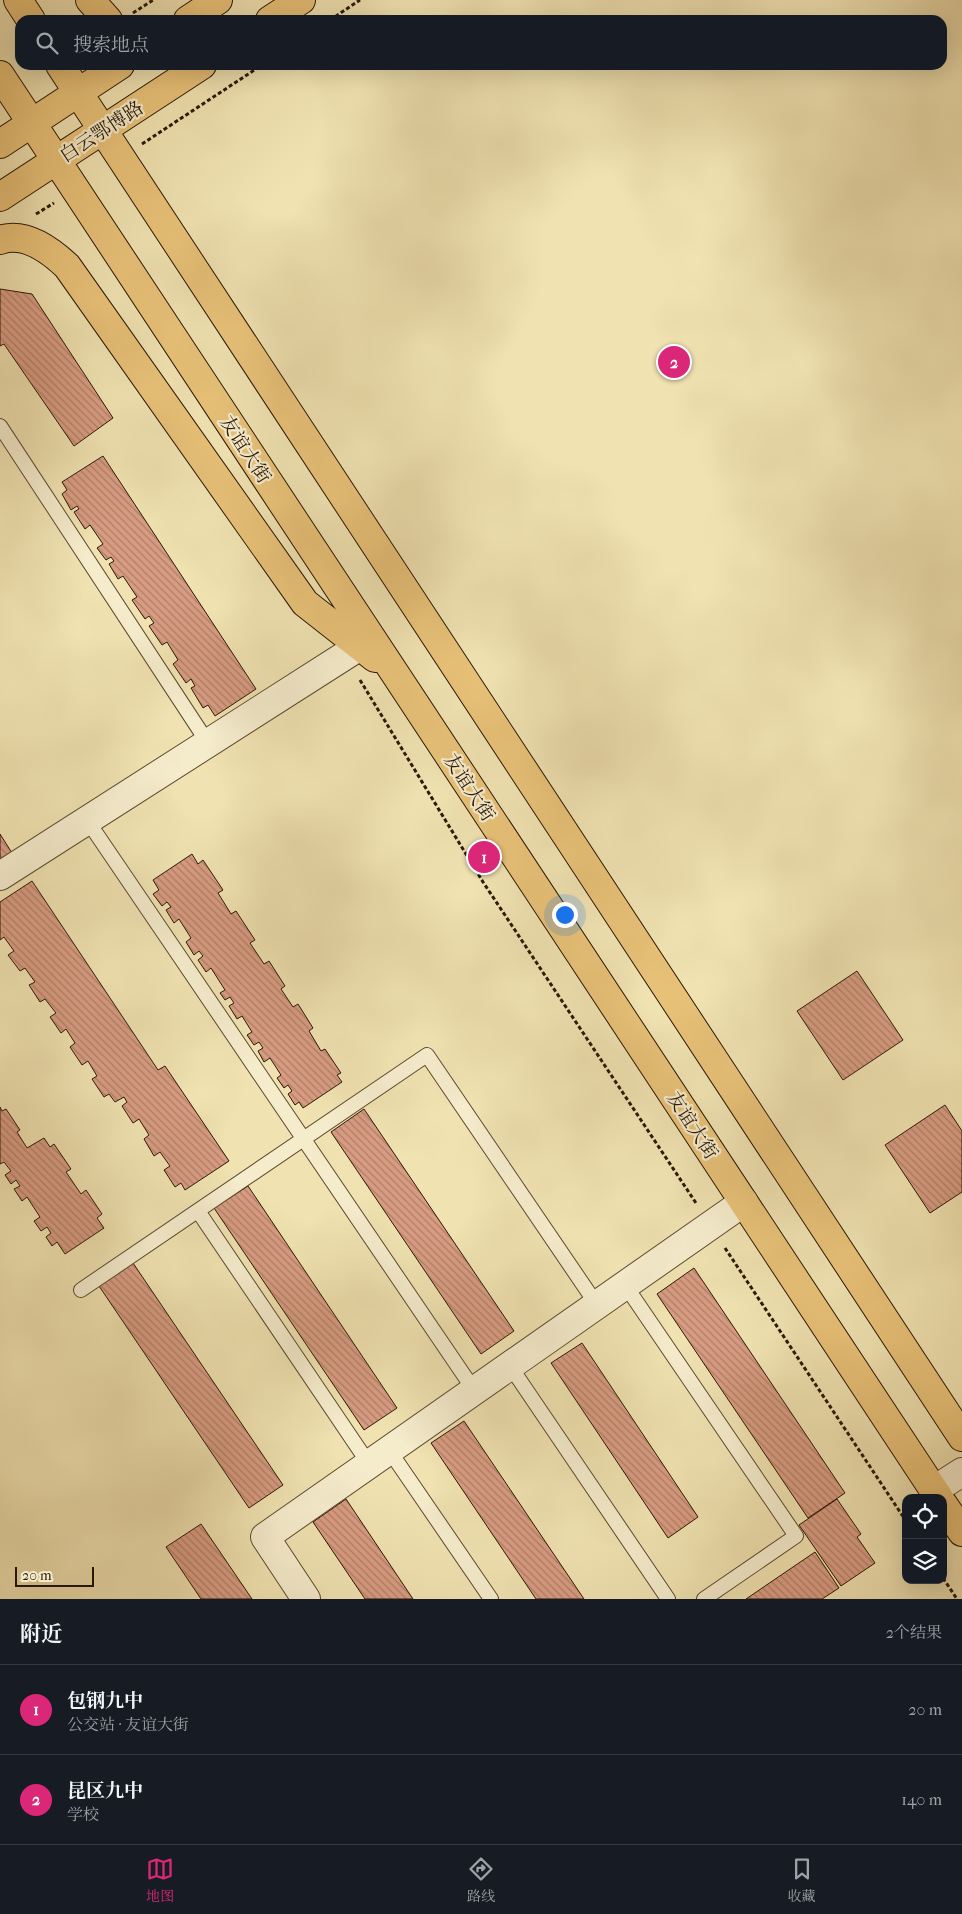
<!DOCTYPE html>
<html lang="zh">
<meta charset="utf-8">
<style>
body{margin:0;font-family:"IM FELL French Canon","Noto Serif SC",serif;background:#242831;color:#f1f3f6}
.controls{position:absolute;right:15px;bottom:15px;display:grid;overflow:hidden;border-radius:10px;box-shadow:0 5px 20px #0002}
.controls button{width:45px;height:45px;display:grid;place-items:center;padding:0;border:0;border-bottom:1px solid #363941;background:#171b24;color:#f1f3f6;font:25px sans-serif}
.scale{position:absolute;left:15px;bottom:12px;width:79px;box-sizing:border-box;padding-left:5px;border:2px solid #2b1806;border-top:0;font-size:14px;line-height:18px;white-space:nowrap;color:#2b1806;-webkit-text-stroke:4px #f5eccc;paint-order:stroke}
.you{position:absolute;left:564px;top:914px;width:18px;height:18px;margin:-12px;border:4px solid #fff;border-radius:50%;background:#1a73e8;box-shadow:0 0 0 8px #1a73e833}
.badge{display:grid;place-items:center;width:32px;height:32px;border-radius:50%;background:#db2777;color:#fff;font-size:16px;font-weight:700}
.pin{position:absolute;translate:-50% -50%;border:2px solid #fff;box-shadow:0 1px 5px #0006}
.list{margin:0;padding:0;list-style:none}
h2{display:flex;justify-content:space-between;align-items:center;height:65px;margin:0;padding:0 20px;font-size:21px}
h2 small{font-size:16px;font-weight:400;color:#9ea1a6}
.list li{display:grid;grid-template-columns:32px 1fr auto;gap:15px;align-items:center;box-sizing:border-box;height:90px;padding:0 20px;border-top:1px solid #363941}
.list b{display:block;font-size:19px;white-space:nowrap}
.list p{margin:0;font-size:16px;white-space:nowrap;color:#9ea1a6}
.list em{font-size:16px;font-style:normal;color:#9ea1a6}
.icon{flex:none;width:28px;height:28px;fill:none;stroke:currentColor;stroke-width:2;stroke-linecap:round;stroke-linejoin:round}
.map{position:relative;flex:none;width:962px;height:1599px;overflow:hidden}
.search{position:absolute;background:#171b24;box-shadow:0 5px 20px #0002;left:15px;right:15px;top:15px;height:55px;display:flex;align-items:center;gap:12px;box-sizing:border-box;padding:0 18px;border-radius:15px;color:#9ea1a6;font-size:19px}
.sheet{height:245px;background:#171b24}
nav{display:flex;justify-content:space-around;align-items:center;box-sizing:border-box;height:70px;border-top:1px solid #363941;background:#171b24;font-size:14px;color:#9ea1a6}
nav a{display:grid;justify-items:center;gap:2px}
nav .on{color:#db2777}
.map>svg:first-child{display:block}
.building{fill:url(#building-back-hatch);stroke:#2b1806}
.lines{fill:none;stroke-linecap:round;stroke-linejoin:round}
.lane-casing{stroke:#5c4a31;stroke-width:16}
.street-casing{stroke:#5c4a31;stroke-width:30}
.primary-casing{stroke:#2b1806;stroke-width:30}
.path{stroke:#2b1806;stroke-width:3;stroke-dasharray:4 2.5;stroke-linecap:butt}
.lane{stroke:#f5eccc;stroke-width:14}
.street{stroke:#f5eccc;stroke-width:28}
.primary{stroke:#e8c178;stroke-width:28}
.labels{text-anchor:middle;stroke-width:4.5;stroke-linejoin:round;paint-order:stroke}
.street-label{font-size:19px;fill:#2b1806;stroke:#f5eccc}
</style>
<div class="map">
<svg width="962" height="1599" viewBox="0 0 962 1599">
<defs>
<pattern id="building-back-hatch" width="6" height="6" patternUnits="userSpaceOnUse" patternTransform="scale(1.25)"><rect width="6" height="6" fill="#d89c82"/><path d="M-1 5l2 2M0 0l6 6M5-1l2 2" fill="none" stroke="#af7e68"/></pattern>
</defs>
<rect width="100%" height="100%" fill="#f0e2b1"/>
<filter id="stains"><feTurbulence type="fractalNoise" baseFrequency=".004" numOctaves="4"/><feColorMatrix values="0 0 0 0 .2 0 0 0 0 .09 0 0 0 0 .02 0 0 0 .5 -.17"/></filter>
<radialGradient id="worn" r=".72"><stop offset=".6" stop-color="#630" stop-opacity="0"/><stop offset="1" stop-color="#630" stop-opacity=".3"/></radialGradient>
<path class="building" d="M0,289L32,294L113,418L74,446L4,344L0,346Z
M103,456L256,689L215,716L208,705L203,708L191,688L195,686L191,679L186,683L173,664L178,660L167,642L162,645L149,626L154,623L149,616L145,619L132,600L137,597L123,576L118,579L109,564L114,561L111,557L106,560L97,548L103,544L90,525L85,529L74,512L79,509L77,506L71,510L62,494L67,490L62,482Z
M0,834L12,853L0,861Z
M192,854L198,864L203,860L223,890L218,893L231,914L236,911L255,940L250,943L264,964L269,961L285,986L281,989L293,1007L298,1004L313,1028L309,1031L321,1051L325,1049L341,1073L337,1075L342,1082L303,1108L299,1102L295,1105L288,1094L292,1091L288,1085L284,1088L277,1078L281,1075L270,1058L264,1062L258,1051L263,1048L259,1042L254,1045L247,1035L252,1032L242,1016L237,1019L229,1006L234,1003L230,997L225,1000L220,993L225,990L211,968L206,972L198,960L203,956L199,951L194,955L186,942L191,938L179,919L174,923L166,910L171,907L167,902L162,906L153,894L159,890L153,880Z
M32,881L158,1070L165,1066L229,1161L185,1190L181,1183L175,1187L164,1170L170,1166L160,1152L154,1156L144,1139L149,1135L139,1119L133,1123L122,1106L127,1102L124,1097L115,1102L109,1094L104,1097L92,1079L97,1076L88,1061L82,1065L70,1047L75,1043L66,1029L61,1033L50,1017L56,1013L45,999L40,1002L29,985L35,982L25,968L20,971L8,955L14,951L4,937L0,940V902Z
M857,971L903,1040L843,1080L797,1011Z
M945,1105L962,1131V1192L930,1213L885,1145Z
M0,1107L2,1111L6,1109L20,1130L17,1132L27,1148L44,1138L50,1147L54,1144L71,1169L66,1172L81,1194L86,1190L102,1214L97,1218L104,1228L65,1254L57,1242L52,1246L46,1237L51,1233L47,1227L41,1231L34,1221L40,1217L27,1197L22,1201L14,1189L20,1186L16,1180L11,1184L5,1175L11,1171L4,1162L0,1164Z
M364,1109L514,1331L481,1354L331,1132Z
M248,1186L397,1408L364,1430L214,1208Z
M133,1263L283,1485L249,1508L99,1286Z
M694,1268L845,1493L808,1518L657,1294Z
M582,1343L698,1517L668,1538L551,1363Z
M464,1421L584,1599H536L431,1443Z
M346,1499L413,1599H365L313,1522Z
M837,1499L861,1534L857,1537L875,1563L841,1586L799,1525Z
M201,1524L252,1599H201L166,1547Z
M815,1552L839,1588L822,1599H746Z"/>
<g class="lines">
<defs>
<path id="lane" d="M0,426L208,743
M87,820L474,1390
M198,1211L369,1464
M625,1285L796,1536L704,1599
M81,1290L427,1055L597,1305
M510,1366L668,1599
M389,1450L491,1599"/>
<path id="street" d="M0,876L360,646
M934,1490L962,1472
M306,1599L265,1537L744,1202"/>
<path id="primary" d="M18,0L31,20
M90,0L108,20
M188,20L218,0
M270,20L301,0
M60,65L962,1437
M0,75L939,1498
M0,144L120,65
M0,197L202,65
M0,240C25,231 50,250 67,266L305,603L375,658
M943,1504L962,1532"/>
</defs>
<use href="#lane" class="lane-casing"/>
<use href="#street" class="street-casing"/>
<use href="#primary" class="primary-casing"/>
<path class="path" d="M133,13L153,0
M330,20L360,0
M142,144L262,65
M36,214L54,203
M360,680L483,882L696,1203
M725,1248L906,1521
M943,1578L957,1599"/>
<use href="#lane" class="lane"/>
<use href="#street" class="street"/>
<use href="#primary" class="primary"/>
</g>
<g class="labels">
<g class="street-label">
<text transform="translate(101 131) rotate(-33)" y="7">白云鄂博路</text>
<text transform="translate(246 449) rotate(57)" y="7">友谊大街</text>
<text transform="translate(470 787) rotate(57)" y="7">友谊大街</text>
<text transform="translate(693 1125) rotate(57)" y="7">友谊大街</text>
</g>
</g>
<rect width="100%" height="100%" filter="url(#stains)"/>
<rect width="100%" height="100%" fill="url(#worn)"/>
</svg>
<div class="controls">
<button><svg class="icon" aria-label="locate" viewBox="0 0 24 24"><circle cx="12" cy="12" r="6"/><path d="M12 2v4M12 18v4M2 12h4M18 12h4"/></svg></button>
<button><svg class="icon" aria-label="layers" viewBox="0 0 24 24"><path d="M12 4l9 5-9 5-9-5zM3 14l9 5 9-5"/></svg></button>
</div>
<div class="scale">20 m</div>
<div class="you"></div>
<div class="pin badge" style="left:484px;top:857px">1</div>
<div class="pin badge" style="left:674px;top:362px">2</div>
<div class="search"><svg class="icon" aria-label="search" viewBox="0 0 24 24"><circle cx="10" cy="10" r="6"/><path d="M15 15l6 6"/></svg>搜索地点</div>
</div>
<section class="sheet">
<h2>附近<small>2个结果</small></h2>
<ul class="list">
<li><span class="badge">1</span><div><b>包钢九中</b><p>公交站 · 友谊大街</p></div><em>20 m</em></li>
<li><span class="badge">2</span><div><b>昆区九中</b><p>学校</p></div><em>140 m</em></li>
</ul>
</section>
<nav>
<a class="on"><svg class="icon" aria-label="map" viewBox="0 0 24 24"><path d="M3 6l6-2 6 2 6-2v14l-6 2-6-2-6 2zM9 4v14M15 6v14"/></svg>地图</a>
<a><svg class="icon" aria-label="directions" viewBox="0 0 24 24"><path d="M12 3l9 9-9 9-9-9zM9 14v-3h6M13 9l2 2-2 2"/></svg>路线</a>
<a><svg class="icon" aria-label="saved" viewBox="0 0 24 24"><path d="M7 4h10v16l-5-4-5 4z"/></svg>收藏</a>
</nav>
